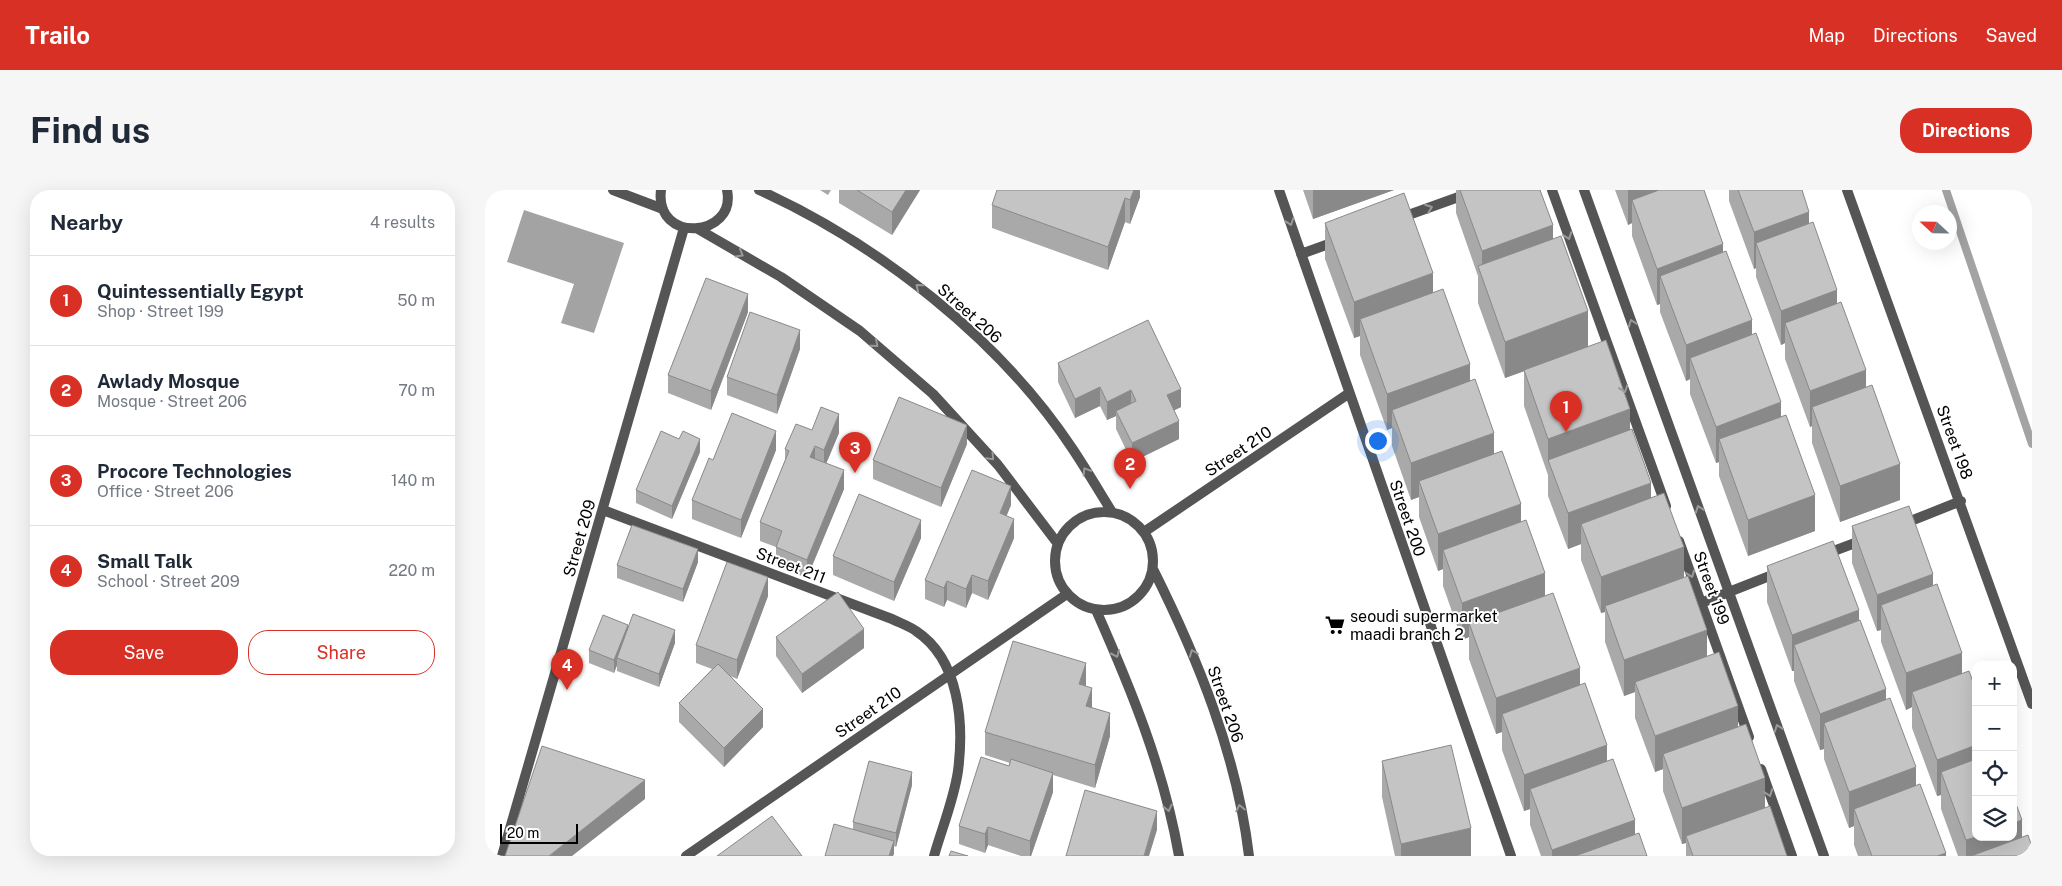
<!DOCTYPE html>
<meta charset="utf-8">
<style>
body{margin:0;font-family:"Public Sans",sans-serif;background:#f6f6f7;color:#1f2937}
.controls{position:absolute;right:15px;bottom:15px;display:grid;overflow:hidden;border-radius:10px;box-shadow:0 5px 20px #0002}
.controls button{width:45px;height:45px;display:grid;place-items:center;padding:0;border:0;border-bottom:1px solid #e0e1e3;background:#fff;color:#1f2937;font:25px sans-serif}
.compass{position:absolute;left:1427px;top:15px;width:45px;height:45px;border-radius:50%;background:#fff;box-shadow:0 5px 20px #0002;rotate:292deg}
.scale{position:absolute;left:15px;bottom:12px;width:78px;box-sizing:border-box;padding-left:5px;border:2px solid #000;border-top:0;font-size:14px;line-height:18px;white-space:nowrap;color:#000;-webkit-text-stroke:4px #fff;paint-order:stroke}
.you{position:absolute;left:892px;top:250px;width:18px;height:18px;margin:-12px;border:4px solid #fff;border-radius:50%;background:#1a73e8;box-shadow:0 0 0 8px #1a73e833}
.badge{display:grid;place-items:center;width:32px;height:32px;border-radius:50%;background:#d93025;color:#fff;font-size:16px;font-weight:700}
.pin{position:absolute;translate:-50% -41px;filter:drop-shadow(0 1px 2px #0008)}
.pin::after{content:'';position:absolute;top:26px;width:18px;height:15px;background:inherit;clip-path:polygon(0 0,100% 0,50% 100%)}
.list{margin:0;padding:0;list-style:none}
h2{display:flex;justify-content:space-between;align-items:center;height:65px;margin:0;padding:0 20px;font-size:21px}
h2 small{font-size:16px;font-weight:400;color:#747a83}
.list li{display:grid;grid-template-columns:32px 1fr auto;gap:15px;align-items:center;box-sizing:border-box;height:90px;padding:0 20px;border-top:1px solid #e0e1e3}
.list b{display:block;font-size:19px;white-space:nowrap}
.list p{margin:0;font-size:16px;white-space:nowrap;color:#747a83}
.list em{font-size:16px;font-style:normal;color:#747a83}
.actions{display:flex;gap:10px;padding:15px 20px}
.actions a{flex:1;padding:11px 0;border:1px solid #d93025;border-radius:20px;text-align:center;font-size:18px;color:#d93025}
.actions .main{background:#d93025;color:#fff}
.icon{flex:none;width:28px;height:28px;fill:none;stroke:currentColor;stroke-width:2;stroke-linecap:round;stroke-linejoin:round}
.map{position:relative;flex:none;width:1547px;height:666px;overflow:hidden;border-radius:20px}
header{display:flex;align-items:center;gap:30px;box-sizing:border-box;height:70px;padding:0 25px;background:#d93025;color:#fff}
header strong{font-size:24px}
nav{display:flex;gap:28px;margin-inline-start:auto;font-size:18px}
.intro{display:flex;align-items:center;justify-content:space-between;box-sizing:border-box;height:120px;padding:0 30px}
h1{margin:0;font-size:35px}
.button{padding:12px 22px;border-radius:20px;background:#d93025;color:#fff;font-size:18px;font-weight:700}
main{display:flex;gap:30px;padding:0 30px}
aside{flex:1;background:#fff;border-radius:20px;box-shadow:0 5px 20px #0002}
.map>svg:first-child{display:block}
.water{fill:#a3a3a3}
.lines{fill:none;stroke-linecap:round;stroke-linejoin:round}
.stream{stroke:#a3a3a3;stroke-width:8}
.street{stroke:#555;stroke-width:10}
.wall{fill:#a9a9a9}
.shaded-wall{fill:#898989}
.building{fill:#c4c4c4;stroke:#898989}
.oneway{stroke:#999}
.labels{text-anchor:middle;stroke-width:4;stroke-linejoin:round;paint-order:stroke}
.street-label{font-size:16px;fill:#000;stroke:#fff}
.poi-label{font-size:16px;fill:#000;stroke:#fff;text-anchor:start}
</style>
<header>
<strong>Trailo</strong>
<nav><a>Map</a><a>Directions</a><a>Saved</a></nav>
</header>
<div class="intro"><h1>Find us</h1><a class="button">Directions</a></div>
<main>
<aside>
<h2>Nearby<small>4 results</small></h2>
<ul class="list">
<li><span class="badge">1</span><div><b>Quintessentially Egypt</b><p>Shop · Street 199</p></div><em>50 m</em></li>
<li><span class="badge">2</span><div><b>Awlady Mosque</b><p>Mosque · Street 206</p></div><em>70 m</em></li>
<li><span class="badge">3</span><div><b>Procore Technologies</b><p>Office · Street 206</p></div><em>140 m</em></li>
<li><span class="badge">4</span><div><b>Small Talk</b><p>School · Street 209</p></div><em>220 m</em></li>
</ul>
<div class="actions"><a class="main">Save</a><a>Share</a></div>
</aside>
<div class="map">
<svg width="1547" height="666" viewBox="0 0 1547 666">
<rect width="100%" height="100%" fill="#fff"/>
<path class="water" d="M39,20L139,53L109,143L76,133L89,94L22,72Z"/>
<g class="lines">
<path class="stream" d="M1461,0L1547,254"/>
<path class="street" d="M128,0L178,19
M176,0C169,54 252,48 242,0
M274,0C393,54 514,148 587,258C601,279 614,301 627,322
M794,0L1026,666
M1067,0L1181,316
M1099,0L1339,666
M1362,0L1547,514
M915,28L993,0
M213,39L296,87L375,141L448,204L513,275L573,354
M816,64L852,51
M118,320L407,429C415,433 424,436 431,441C475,470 479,534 473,581C469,609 457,638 449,666
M570 371a49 49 0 1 1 98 0a49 49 0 1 1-98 0Z
M1418,334L1476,311
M659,342L863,204
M1194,351L1264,547
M1338,365L1378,350
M668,379C713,469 752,565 764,666
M1216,413L1295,382
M611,420C646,499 679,579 694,666
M1276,579L1307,666
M17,666L199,38
M201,666L582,404"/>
</g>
<path class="wall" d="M335,0H346L343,5Z
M354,0H435L407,45L354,13Z
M655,0V7L645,34L640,32L623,80L507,38V15Z
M818,0H909L828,29Z
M971,0H1055L1068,49L1103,156L1145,240L1166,308L1199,388L1222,466L1253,537L1280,618L1302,666H1201V653L1197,654L1178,601V579L1170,582L1150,528V502L1139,506L1120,452V422L1116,423L1096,370V354L1083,359L1063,306V285L1039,216V181L1020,188L993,113V86L971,23Z
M1130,0H1219L1238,62L1267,145L1296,226L1330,341L1263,366L1234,286V272L1231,273L1205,204V189L1201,191L1175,122V114L1172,115L1147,46V33L1143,35Z
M1244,0H1317L1324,33L1381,197L1415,310L1355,332L1327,253V236L1325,237L1300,169V153L1296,155L1271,87V78L1269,79L1244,11Z
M840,33L948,102L985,191L1009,264L1036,331L1060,405L1095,495L1122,571L1150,644L1162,666H1056L1045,635V619L1039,621L1017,560V542L1011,544L984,469V447L977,450L958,396V379L953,381L934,327V307L926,310L907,256V238L902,240L875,165V146L869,148L840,69Z
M263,122L226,220L183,203V185Z
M315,159L292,224L242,205V187Z
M573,173L696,217L689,220L694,249L647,272L631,239V226L622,230L615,216L590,228L573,192Z
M327,240L354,243L341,273L359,299L322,388L291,376V357L275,351V332L300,270V259Z
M482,254L456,317L388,289V270Z
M291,260L256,348L207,329V310L228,270Z
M215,262L187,329L151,313V300Z
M526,315L521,326L529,348L503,410L487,403L481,418L462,410L459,417L440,409V390Z
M1367,336L1448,396L1477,483L1491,647H1537L1547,666H1473L1456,619V605L1452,606L1427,538V517L1421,520L1396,452V440L1392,441L1367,373Z
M436,348L409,411L348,385V366Z
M213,372L198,412L132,388V375Z
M1282,376L1374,431L1431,596L1461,666H1373L1369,655V636L1364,638L1339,569V559L1335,560L1309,491V481H1307L1282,412Z
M283,406L252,489L245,486L278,537L239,577L194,532V513L227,479L211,473V455Z
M143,439L190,453L174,497L132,481V475L129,483L104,473V460Z
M291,447L379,458L317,503L291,466Z
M601,496L607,517L625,546L610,598L568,585V602L546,666H536L503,655L500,663L474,654V636L524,576L525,573L500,565V542Z
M897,571L986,666H910L897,607Z
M427,595L411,657L409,656V664L368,639V632Z"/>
<path class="shaded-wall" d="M421,0H435L407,45V22Z
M649,0H655V7L645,34V10Z
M828,0H909L828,29Z
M1143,0H1209L1147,10V33L1143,35Z
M640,8V32L623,80V57Z
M1324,22V58L1271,53V78L1269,79V42Z
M1068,35V72L997,87V61Z
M1238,54V91L1175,86V114L1172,115V79Z
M948,83V119L875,129V146L869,148V112Z
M1352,100V134L1300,133V153L1296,155V121Z
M263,104V122L226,220V201Z
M1103,121V158L1020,188V152Z
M1267,130V166L1205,168V189L1201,191V155Z
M315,140V159L292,224V205Z
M985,174V210L907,220V238L902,240V204Z
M1381,180V216L1327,217V236L1325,237V201Z
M615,197V216L590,228V209Z
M696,199V217L682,224V205Z
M646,200V218L631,221V226L622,230V212Z
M1296,212V248L1234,249V272L1231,273V237Z
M1145,219V256L1063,270V285V249Z
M354,224V243L339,279V260Z
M694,231V249L647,272V253Z
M482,235V254L456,317V298Z
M291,241V260L256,348V330Z
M1009,243V279L934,291V307L926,310V273Z
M215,249V262L187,329V316Z
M330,256V275L325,267Z
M1415,274V310L1355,332V296Z
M359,280V299L322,388V370Z
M1166,293V329L1096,334V354L1083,359V323Z
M526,296V315L515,342V323Z
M1330,305V341L1263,366V330Z
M1036,314V351L958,360V379L953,381V344Z
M529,329V348L503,410V391Z
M436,330V348L409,411V392Z
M1199,357V393L1120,416V422L1116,423V387Z
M213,359V372L198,412V399Z
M1060,383V419L984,433V447L977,450V413Z
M1448,384V420L1396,415V440L1392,441V405Z
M487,385V403L481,418V399Z
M283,387V406L252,489V470Z
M462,391V410L459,417V398Z
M1374,420V456L1309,455V481H1307V445Z
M143,435V448L132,468V475L129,483V470Z
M379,439V458L317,503V484Z
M190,440V453L174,497V484Z
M1222,440V476L1150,492V502L1139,506V470Z
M1477,463V499L1427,502V517L1421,520V483Z
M601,473V496L594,494Z
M1095,478V514L1017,524V542L1011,544V508Z
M607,498V521L601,516Z
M1401,499V536L1339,533V559L1335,560V524Z
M1253,516V552L1178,564V579L1170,582V546Z
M278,519V537L239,577V558Z
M625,523V546L610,598V575Z
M1122,555V591L1045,599V619L1039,621V585Z
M1491,555V592L1456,582V605L1452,606V570Z
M1431,577V613L1369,619V636L1364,638V602Z
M427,582V595L411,657V643Z
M568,583V602L546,666H545V651Z
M1280,588V624L1201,646V653L1197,654V618Z
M160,590V609L87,666H64Z
M672,621V640L664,666H659Z
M1150,630V666H1067V660Z
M1537,630V666H1481V650L1491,647H1528V633Z
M503,637V655L500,663V644Z
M986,638V666H916V654Z
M409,651V664L408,666H404Z
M1461,663V666H1452Z"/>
<path class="building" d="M372,0H421L407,22Z
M512,0H649L645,10L640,8L623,57L507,15Z
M975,0H1055L1068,35L997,61Z
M1174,0H1219L1238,54L1172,79L1147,10Z
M1253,0H1317L1324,22L1269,42Z
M919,3L948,83L869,112L840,33Z
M1328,32L1352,100L1296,121L1271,53Z
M1076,46L1103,121L1020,152L993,76Z
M1241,61L1267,130L1201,155L1175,86Z
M221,88L263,104L226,201L183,185Z
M958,99L985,174L902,204L875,129Z
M1356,112L1381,180L1325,201L1300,133Z
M265,122L315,140L292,205L242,187Z
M663,130L696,199L682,205L694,231L647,253L631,221L651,211L646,200L622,212L615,197L590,209L573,173Z
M1271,143L1296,212L1231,237L1205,168Z
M1121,150L1145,219L1063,249L1039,180Z
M990,189L1009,243L926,273L907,220Z
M1387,195L1415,274L1355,296L1327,217Z
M414,207L482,235L456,298L388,270Z
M336,217L354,224L339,260L330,256L325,267L359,280L322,370L291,357L297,341L275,332L304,261L300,259L311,234L327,240Z
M247,223L291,241L256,330L207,310L224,268L228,270Z
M1301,225L1330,305L1263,330L1234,249Z
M1147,239L1166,293L1083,323L1063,270Z
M176,241L194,249L198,241L215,249L187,316L151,300Z
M1017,261L1036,314L953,344L934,291Z
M487,280L526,296L515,323L529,329L503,391L487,385L481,399L462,391L459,398L440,390Z
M1179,303L1199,357L1116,387L1096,334Z
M374,304L436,330L409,392L348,366Z
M1424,316L1448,384L1392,405L1367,336Z
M1041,330L1060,383L977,413L958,360Z
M147,335L213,359L198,399L132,375Z
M1348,351L1374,420L1307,445L1282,376Z
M242,372L283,387L252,470L211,455Z
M1203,386L1222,440L1139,470L1120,416Z
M1452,394L1477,463L1421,483L1396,415Z
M353,402L379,439L317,484L291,447Z
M1068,403L1095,478L1011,508L984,433Z
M148,424L190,440L174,484L132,468Z
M118,425L143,435L129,470L104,460Z
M1375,430L1401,499L1335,524L1309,455Z
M528,451L601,473L594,494L607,498L601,516L625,523L610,575L500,542Z
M1234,462L1253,516L1170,546L1150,492Z
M233,474L278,519L239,558L194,513Z
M1484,481L1491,500V555L1452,570L1427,502Z
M1100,493L1122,555L1039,585L1017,524Z
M1405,508L1431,577L1364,602L1339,533Z
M1261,534L1280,588L1197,618L1178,564Z
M966,555L986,638L916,654L897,571Z
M57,556L160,590L64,666H20Z
M496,567L524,576L526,569L568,583L545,651L503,637L500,644L474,636Z
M1128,569L1150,630L1067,660L1045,599Z
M1491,569V647L1481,650L1456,582Z
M384,571L427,582L411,643L368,632Z
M1435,594L1461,663L1452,666H1387L1369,619Z
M600,600L672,621L659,666H581Z
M1528,606L1537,630L1528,633Z
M1285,616L1302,666H1208L1201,646Z
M287,626L317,666H232Z
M349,634L409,651L404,666H340Z
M1154,643L1162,666H1090Z
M1543,645L1547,657V666H1486Z
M466,661L483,666H464Z"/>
<defs><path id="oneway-chevron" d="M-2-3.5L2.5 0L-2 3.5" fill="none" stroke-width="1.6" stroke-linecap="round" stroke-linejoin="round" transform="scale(1.25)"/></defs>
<g class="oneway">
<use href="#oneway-chevron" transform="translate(944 18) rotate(-20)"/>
<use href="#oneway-chevron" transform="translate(805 32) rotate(71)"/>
<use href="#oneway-chevron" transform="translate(1083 46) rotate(70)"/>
<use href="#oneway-chevron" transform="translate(255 64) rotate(30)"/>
<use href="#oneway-chevron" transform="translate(434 97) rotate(-140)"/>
<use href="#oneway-chevron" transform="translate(1147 133) rotate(-110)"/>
<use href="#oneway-chevron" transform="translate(390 154) rotate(41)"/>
<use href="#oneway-chevron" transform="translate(1139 199) rotate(70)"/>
<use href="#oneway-chevron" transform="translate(506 267) rotate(47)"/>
<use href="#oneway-chevron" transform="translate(601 281) rotate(-122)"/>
<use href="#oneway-chevron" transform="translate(1214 319) rotate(-110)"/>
<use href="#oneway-chevron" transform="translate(1206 384) rotate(70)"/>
<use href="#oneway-chevron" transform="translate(708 463) rotate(-111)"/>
<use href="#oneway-chevron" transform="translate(631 464) rotate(66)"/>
<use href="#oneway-chevron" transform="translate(1293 538) rotate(-110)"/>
<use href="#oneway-chevron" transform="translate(1284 603) rotate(70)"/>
<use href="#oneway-chevron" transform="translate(683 618) rotate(77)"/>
<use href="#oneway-chevron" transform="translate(755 618) rotate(-102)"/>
</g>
<defs>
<symbol id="supermarket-bare" viewBox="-9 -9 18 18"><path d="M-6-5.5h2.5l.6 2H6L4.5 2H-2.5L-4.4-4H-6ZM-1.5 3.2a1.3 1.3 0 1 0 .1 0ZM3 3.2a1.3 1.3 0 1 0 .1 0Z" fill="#000" stroke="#fff" stroke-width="2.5" paint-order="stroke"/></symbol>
</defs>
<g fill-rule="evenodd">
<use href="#supermarket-bare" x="836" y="421" width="28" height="28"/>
</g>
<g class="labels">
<g class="street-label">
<text transform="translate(485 123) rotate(42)" y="6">Street 206</text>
<text transform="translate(1470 252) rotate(70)" y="6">Street 198</text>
<text transform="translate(753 261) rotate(-34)" y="6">Street 210</text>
<text transform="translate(923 328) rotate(71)" y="6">Street 200</text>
<text transform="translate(94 348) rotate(-74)" y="6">Street 209</text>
<text transform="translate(306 375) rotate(21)" y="6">Street 211</text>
<text transform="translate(1227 398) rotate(70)" y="6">Street 199</text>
<text transform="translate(741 514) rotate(71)" y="6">Street 206</text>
<text transform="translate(383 522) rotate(-35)" y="6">Street 210</text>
</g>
<g class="poi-label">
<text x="865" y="432">seoudi supermarket<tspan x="865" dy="18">maadi branch 2</tspan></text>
</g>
</g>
</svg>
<div class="controls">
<button>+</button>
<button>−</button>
<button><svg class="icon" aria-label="locate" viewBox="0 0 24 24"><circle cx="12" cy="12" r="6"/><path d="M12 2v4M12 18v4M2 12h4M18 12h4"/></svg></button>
<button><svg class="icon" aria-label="layers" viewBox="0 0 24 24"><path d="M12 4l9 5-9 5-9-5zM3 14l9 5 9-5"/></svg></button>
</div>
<svg class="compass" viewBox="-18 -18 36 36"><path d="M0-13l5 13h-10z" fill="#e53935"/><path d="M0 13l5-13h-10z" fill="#747a83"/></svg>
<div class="scale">20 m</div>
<div class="you"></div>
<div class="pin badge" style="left:1081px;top:242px">1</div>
<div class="pin badge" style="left:645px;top:299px">2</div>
<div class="pin badge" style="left:370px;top:283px">3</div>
<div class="pin badge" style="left:82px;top:500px">4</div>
</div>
</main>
